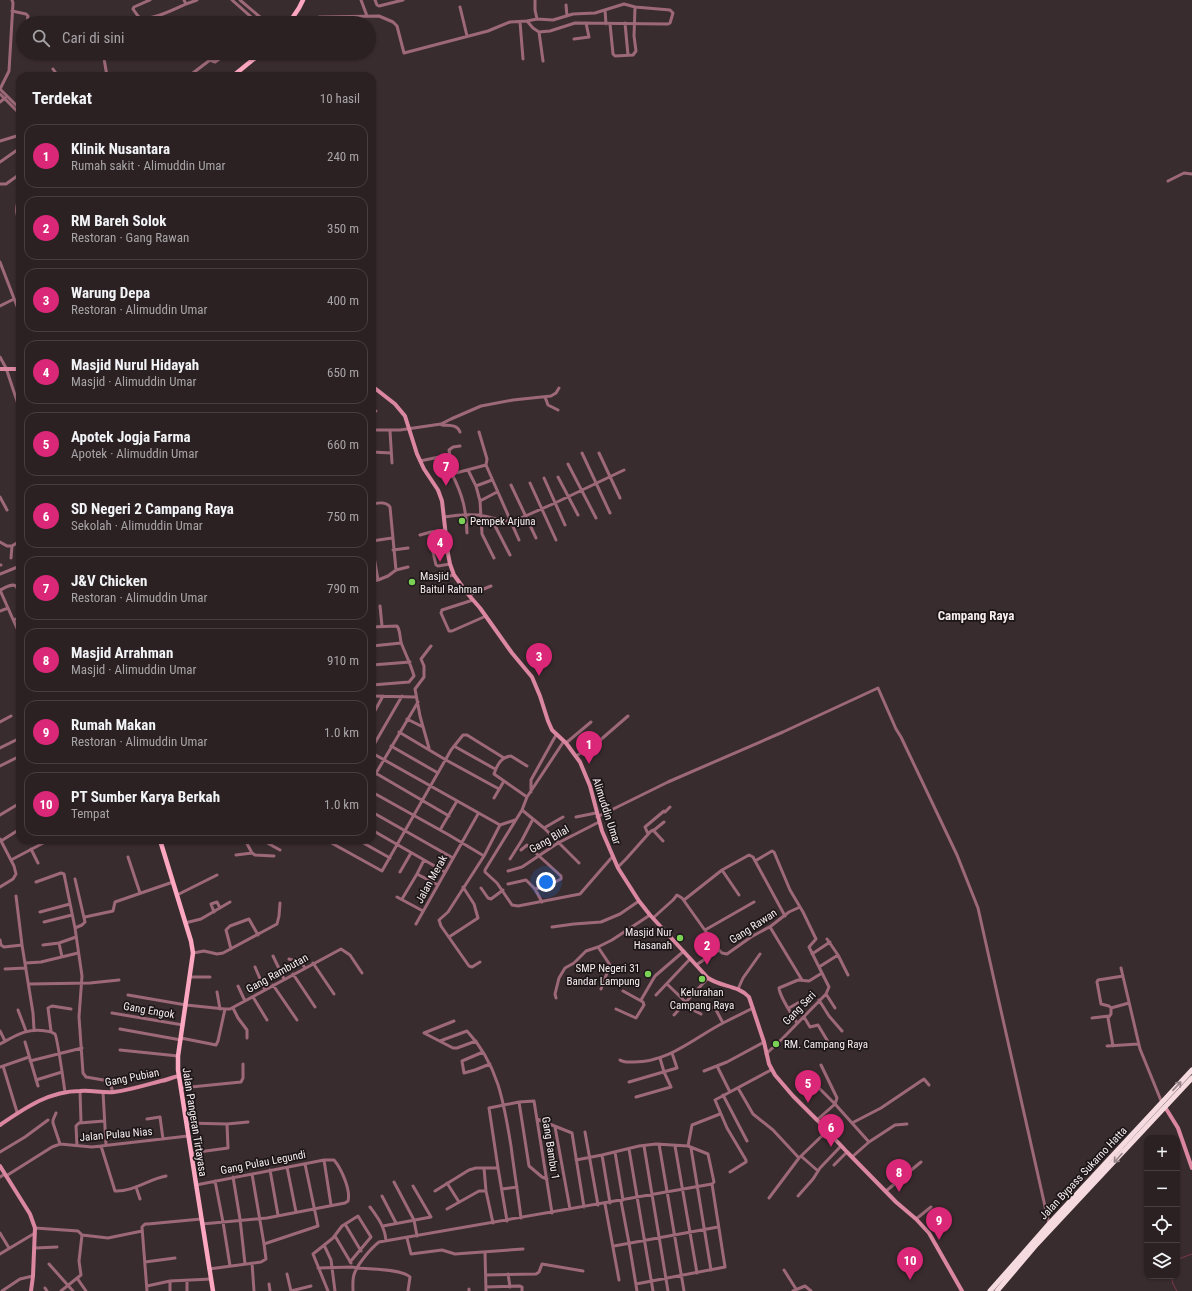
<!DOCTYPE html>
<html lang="id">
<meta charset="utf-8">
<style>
body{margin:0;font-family:"Roboto Condensed",sans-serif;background:#372e30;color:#f1f3f6}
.controls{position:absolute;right:12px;bottom:12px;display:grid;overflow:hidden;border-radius:8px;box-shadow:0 1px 3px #0004}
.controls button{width:36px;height:36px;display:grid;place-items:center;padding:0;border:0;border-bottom:1px solid #473e41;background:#2b2123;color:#f1f3f6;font:20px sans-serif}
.you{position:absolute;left:546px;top:882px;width:14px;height:14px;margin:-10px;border:3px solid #fff;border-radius:50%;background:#1a73e8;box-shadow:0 0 0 6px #1a73e833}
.badge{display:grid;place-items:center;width:26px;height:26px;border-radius:50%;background:#db2777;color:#fff;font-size:13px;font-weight:700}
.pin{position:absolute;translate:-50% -33px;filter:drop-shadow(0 1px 2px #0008)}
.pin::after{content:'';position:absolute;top:21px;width:14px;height:12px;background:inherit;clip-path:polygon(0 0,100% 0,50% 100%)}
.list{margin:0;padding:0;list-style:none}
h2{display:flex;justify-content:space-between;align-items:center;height:52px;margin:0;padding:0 16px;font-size:17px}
h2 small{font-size:13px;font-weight:400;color:#a6a3a6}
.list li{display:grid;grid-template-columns:26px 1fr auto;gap:12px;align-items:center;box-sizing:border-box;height:64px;margin:0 8px 8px;padding:0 8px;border:1px solid #473e41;border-radius:12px}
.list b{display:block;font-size:15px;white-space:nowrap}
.list p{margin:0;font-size:13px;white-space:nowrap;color:#a6a3a6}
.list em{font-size:13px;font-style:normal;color:#a6a3a6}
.icon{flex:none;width:22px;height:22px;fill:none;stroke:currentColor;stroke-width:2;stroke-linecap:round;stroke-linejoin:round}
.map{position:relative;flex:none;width:1192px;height:1291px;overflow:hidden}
.search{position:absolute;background:#2b2123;box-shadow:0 1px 3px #0004;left:16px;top:16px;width:360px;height:44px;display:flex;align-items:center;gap:10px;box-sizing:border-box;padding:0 14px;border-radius:22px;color:#a6a3a6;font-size:15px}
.panel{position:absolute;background:#2b2123;box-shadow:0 1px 3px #0004;left:16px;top:72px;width:360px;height:772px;border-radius:12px}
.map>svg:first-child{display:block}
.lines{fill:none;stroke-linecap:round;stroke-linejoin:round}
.stream{stroke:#7b394f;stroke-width:1}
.street{stroke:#9d6978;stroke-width:3}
.secondary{stroke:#db87a0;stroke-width:4}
.primary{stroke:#fea7c0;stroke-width:4.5}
.highway{stroke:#f5dae0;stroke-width:5}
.oneway{stroke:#938286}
.poi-dot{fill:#7ad156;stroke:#1c1618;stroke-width:1.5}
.labels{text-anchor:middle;stroke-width:3.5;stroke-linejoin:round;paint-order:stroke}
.poi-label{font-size:11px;fill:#f6edef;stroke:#1c1618;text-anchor:start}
.street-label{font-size:11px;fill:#f6edef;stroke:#1c1618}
.quarter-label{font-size:13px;font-weight:bold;fill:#f6edef;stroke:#1c1618}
</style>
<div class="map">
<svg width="1192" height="1291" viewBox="0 0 1192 1291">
<rect width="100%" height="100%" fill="#392c2f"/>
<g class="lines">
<path class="stream" d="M1177,1262L1181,1258L1192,1254
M1171,1276L1173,1284L1177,1291"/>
<path class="street" d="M12,0L13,3L9,71L0,89L20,109
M150,0L134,7L133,9C135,12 137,15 139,17C148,23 177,8 186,4
M184,0L186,4L197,0
M232,0L258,23
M240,0L267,23
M361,0L367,16
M375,0L377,5L379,6L403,0
M535,0V10L537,19
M566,5L567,16
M460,7L467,36
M605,10L606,24
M12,11L26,14L28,16L27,23
M520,22L523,59
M289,23L320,17L379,16L393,22L397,26L404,53L488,31L510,22L527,21L533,28L539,32L550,31L575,23L668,24L670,23L673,13L670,10L635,7L624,4L595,13L573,14L553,20L537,19L527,21
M625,23L628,55
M610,24L613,54L615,56L633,55L636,51L634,36L635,7
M539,32L543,61
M574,39L589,37L586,23
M74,53C81,56 86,58 94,53
M103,53L107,76
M201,53L210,60L215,62L228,53
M48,54L51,53
M53,69L58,76
M189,76L210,60
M0,94L20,114
M0,102L5,98
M0,141L20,135
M0,162L20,148
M1168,181L1184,173L1192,174
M0,184H6L20,174
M20,195C17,203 14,214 20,220
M0,262L20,314
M0,306L14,299
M0,357L6,368L20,410
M545,397L548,405L558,410
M372,411H376
M442,425C449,426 457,424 460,432
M372,430H400L441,424L451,419L481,406L513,400L551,396L556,393L559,388
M390,431L392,463
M479,432L487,459L486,465
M372,452L391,453
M582,453L610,513
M599,453L620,498
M420,461L449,455
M451,463L449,450L453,447L460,446
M568,464L596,518
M468,470L476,486L480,501L482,534L494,558
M558,477L578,515
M544,478L565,525
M530,483L556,540
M511,485L536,538
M476,486L492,480
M0,497L7,510
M480,501L497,492
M372,504C378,503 386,501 390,507L396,570
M444,517C456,515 467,514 479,515C491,517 502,522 514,521L555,503L624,470
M491,518L510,555
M467,533C466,509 463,496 452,474L486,465L519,540
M420,535L431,532L445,530
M372,541L392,538
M0,542L7,546H12L20,541
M372,545L378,580
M432,548L436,565L438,566L450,564
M393,550L408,548
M11,558L12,546
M0,565H1
M0,574L20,566
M430,579L454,575
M372,581L378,580L388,576L396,570L408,567
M20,594L16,586C11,583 5,588 0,590L20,635
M469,595L491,586
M473,600L442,610L441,613L449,631H452L486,616
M380,606L382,626
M0,611L8,608
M14,620L20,617
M372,627L397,626C401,631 399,638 402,645C406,655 411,665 414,676L409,682L372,685
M372,646L401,643
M372,665L410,662
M372,696L415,697
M372,716L383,696
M407,719L423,727
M0,722L11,716
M399,732L446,760L499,789
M564,741L527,797L522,810L485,870V872L497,883L512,905L518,906L580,894L613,856
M566,743L591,722
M391,746L438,773
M454,746L495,769
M0,748L20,738
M372,748L402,696
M429,748L420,716L415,689L424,677V666L421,659L431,646
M372,753L500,825
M576,756L598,742L628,716
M0,766L20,756
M527,766L511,756C501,757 497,765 494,774L527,797
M372,771L449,816
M372,780L418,702
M372,792L449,835L484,856
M531,792V780L556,735
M494,798L504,781
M522,810L544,828L579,863
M372,812L453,858
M0,815L20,803
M576,817L596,813
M597,817L668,782L783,732L878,688L896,729L901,737L957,855L978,908L997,993L1049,1224
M544,828L563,817
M372,830L445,872
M440,830L457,801
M653,831L664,822
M648,834L645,827L664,811L665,812L670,807
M0,839L14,866L16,874L13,879L0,887
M245,840L252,853
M262,840L280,850
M326,840L382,871L451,750L463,735H467L504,758
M358,840L390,858
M1,841L20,829
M31,849L38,863
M521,850L527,845L561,876V879L547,886L535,889
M236,855L252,853L255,855L274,856
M128,857L140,893
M510,859L522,840L533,819
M11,860L49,840
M424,860L417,874L438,885
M755,861L772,851L774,852L790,890L803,912L816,939L809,947L829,987L826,994L783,1038L766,1054
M618,867L626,859L651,831L653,830L663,841
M722,870L739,895
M508,871L522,867L558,843L599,822
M400,872L411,853
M75,879L85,922L82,925L75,928
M36,882L61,873L64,874L75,928L82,976L79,1017L83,1073L86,1077L109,1081L113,1092
M508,884L526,880L535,889L542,902
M481,888L488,898L491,899L503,890
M177,895L217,875
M16,896L22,945L33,1013L34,1029
M397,897L423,911
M402,899L417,874
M684,900L722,870L749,855L753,857L785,916
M40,912L70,904
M214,912L211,904L217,902L220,908
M85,917L113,911L115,902L173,882
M653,918L673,900L677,895L682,898L719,950
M44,922L72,915
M185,923L201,919L230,902
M416,924L478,814
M552,927L574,924L601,922L620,914L639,901
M770,927L802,980
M705,930L754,902
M449,937L478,918L474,904L463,887
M0,940L1,945L4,947L22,945
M59,943L62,957
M43,945L59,943L76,937
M598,947L610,965L601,989
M231,949L226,930L230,926L249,919L258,935
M193,953L204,951L217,954L223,953L277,924L279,916L280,903
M812,954L830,942
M838,955L848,975
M273,956L284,979
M289,959L292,960L299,959L305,968
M480,962L472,967L469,966L441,926L439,920L448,912L484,856L500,825L515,820
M26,963L41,962L78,953
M313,963L334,994
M696,965L719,950L722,953L727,954L751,937L771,926L789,912L800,907
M255,967L265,990
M819,967L838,955L827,939
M1121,968L1140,1049L1162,1103
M5,969L26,968
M293,974L315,1007
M190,977H210
M29,984L90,983L119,980
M667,984L695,1011L701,1014
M273,985L297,1020
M238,986L245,1001
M738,989L743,978L760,954
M217,992L220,1009
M826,994L835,1008
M128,995L186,1005L225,1009H230L341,949L350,955L362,973
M656,995L690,959
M253,997L267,1020
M556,998L555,994L559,978L565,968L574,963L586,951L598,947L612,940L650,915
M641,1000L655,976L684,951
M819,1000L829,1016L842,1031
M706,1006L715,1008L723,1023
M233,1008L238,1018L247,1030V1038
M789,1008L803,1000
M1111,1008L1109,1006L1101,1004L1097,982L1098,980L1123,976
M616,1009L636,1018L644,1005L643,1002L623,991
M18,1010L26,1031
M112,1013L183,1025
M674,1015L708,978
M804,1017L810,1027L818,1025L830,1045
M1092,1018L1109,1016
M454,1021L424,1033L453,1048H457L476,1041
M797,1023C792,1014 780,998 779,988L798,980L809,981L822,973
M120,1029L181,1040
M0,1031L5,1041
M51,1031L48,1008L52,1006L71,1009
M181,1038L216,1045L218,1041L225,1009
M440,1041L467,1031C498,1064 504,1103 511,1146C514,1170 518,1194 521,1218
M25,1042L38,1086
M0,1044C17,1035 26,1028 46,1031C49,1031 52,1032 55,1034C57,1037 64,1085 65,1092
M1107,1046L1138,1044
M1113,1046L1108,1018L1111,1014V1008L1129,1003
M120,1050L178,1056
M483,1052L462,1061L464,1073L475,1070L490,1064
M620,1060C624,1063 629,1062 634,1062C669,1062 694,1038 723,1023C733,1018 743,1013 753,1008
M30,1061L82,1048
M821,1065L837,1098L835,1104
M3,1066L17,1112
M717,1066L730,1092
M0,1067L29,1057
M704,1071L727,1062L764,1042
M36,1080L62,1072
M629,1082L677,1068L672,1053
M814,1083L835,1104
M181,1088L241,1082L243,1078V1064
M738,1088L753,1114L773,1130L799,1158
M80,1091L81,1122
M103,1092L106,1145
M723,1095L747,1141
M636,1097L671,1087L664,1072L660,1058
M519,1102L529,1166L542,1177L547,1179
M56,1113L53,1120V1123L60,1144
M147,1119L160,1117L163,1139
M537,1119L572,1133L584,1207
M817,1120L835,1104L869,1142
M186,1123L227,1124L248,1122
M852,1123L881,1108L924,1079L929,1085
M555,1127L570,1209
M585,1132L598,1205
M659,1144L684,1291
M77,1146L76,1126L79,1123L104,1121
M101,1146L115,1191C133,1192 149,1179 166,1176
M644,1146L668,1291
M675,1146L697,1273
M688,1146L692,1125L720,1114
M691,1148L711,1270
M629,1149L653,1291
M0,1152L25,1137L48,1120
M615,1152L623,1200
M191,1153L228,1148L227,1124
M602,1155L610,1203
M801,1156L818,1171
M852,1157L869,1142L895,1125L907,1124
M324,1160L331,1205
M834,1165L847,1152
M287,1167L296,1212
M484,1168L486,1191L493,1223
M498,1168L489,1108L519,1102L534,1101L552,1213
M270,1170L278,1215
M730,1172L746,1162V1160L727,1128L715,1100L771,1070
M6,1176L52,1147L60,1144L92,1147L188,1136
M0,1177L5,1174
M233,1177L240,1219L245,1264
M215,1181L223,1222L230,1266
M394,1182L414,1220L417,1236
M447,1183L459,1202
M196,1185L324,1160H334C341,1168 351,1190 348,1201L345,1203L267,1218L202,1224
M136,1187L140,1199
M502,1189L517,1187
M435,1191L469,1170L476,1168H498L507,1221
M886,1191L921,1162
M382,1196L396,1223
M798,1196L813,1179L820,1168L841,1146
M769,1198L799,1158L827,1131
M621,1201L629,1243L637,1291
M605,1204L619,1280
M370,1207C378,1218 385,1227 386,1241
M447,1209L479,1191H486
M916,1219L931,1207
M345,1224L361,1251
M383,1226L431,1217L413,1186
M35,1228L78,1231L82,1235
M0,1233L9,1248
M82,1235L108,1238L142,1231
M335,1236L351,1263
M407,1238L411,1254L442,1250L455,1254L523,1249
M264,1244L318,1226L305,1164
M324,1245L331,1260L335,1291
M614,1246L718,1227
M35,1248L57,1247
M485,1252L486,1291
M0,1254L35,1233
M145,1262L175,1258
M252,1263L254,1291
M49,1264L73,1291
M318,1268L352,1267L357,1268C369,1269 402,1269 410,1277L408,1291
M209,1269L261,1262L266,1259L264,1244L252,1174
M784,1270L796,1289
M287,1274L291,1291
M508,1274L510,1287
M486,1275L536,1274L539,1272L542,1264L583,1271
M77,1278L86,1291
M170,1281V1291
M187,1281V1291
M269,1284L270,1291
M636,1284L725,1267L712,1184
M147,1286L170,1281L211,1279
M486,1287L520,1286L522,1287V1291
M45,1288L47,1291
M2,1291L20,1279L33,1276
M61,1291L81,1275L79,1261L82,1235
M147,1291L142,1227L145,1224H148L201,1219
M291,1291L311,1286
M328,1291L313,1254L333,1238L342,1226L358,1216L371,1237L350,1262
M353,1291C353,1285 352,1278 355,1272C358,1264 371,1248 379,1242L712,1184L714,1182L708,1154L688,1146L656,1144L639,1146L602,1155L576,1160
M469,1291V1289
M793,1291L805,1286L811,1291"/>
<path class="secondary" d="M0,369H20
M372,386L395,404L405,416L417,454L424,469L438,490L442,501L448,554L450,564L454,575L467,593L480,608L512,653L532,677L540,696L548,721L552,730L566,743L580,762L590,786L602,831L618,868L639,901L650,915L708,978C721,987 738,985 749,997L764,1042L769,1064L775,1075L793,1096L817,1120L847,1152L896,1202L916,1219L929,1233L962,1291
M1165,1107L1178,1128L1192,1168
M0,1125C25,1108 49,1091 80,1091C91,1090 102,1093 114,1092C130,1090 146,1085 161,1081C168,1080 172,1077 179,1076
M0,1166L30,1214L35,1228L33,1276L31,1291"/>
<path class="primary" d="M289,23L299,8L303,0
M233,76L261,53
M160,840L191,941L193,953L178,1056V1070L213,1291"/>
<path class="highway" d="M990,1291L1049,1224L1192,1070
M997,1291L1037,1244L1192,1078"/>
</g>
<defs><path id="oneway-shaft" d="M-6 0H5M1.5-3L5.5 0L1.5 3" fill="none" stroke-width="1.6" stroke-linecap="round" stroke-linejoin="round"/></defs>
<g class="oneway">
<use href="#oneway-shaft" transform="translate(1177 1086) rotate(-47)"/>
<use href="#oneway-shaft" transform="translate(1118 1158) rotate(132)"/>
</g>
<g class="poi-dot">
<circle cx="462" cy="521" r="4"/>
<circle cx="412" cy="582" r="4"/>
<circle cx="680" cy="938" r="4"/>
<circle cx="648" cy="974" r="4"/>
<circle cx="702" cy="979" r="4"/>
<circle cx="776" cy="1044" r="4"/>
</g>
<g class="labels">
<g class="poi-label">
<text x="470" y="525">Pempek Arjuna</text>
<text x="420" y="580">Masjid<tspan x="420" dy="13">Baitul Rahman</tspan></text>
<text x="672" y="936" text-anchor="end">Masjid Nur<tspan x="672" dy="13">Hasanah</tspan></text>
<text x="640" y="972" text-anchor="end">SMP Negeri 31<tspan x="640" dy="13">Bandar Lampung</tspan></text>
<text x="702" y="996" text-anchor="middle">Kelurahan<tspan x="702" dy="13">Campang Raya</tspan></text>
<text x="784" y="1048">RM. Campang Raya</text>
</g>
<g class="street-label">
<text transform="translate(607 811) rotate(72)" y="4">Alimuddin Umar</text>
<text transform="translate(549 839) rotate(-30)" y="4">Gang Bilal</text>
<text transform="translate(431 879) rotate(-61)" y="4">Jalan Merak</text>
<text transform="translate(753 926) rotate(-33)" y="4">Gang Rawan</text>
<text transform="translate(277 973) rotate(-29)" y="4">Gang Rambutan</text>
<text transform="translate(799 1008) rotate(-46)" y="4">Gang Seri</text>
<text transform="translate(149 1010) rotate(10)" y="4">Gang Engok</text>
<text transform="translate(132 1077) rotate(-11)" y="4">Gang Pubian</text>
<text transform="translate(195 1122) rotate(81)" y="4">Jalan Pangeran Tirtayasa</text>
<text transform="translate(116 1134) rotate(-5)" y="4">Jalan Pulau Nias</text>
<text transform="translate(551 1148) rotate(81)" y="4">Gang Bambu 1</text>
<text transform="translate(263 1162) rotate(-11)" y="4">Gang Pulau Legundi</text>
<text transform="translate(1083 1173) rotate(-47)" y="4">Jalan Bypass Sukarno Hatta</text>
</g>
<g class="quarter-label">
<text x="976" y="620">Campang Raya</text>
</g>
</g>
</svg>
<div class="controls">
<button>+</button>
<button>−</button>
<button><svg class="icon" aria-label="locate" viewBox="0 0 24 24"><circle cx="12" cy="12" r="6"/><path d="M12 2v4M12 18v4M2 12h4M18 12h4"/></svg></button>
<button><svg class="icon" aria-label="layers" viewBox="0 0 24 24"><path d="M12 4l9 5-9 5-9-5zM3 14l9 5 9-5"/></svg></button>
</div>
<div class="you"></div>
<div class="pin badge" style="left:589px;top:764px">1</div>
<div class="pin badge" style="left:707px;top:965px">2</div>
<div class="pin badge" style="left:539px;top:676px">3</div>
<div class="pin badge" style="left:440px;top:562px">4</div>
<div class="pin badge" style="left:808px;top:1103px">5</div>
<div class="pin badge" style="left:831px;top:1147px">6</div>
<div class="pin badge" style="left:446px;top:486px">7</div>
<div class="pin badge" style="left:899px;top:1192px">8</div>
<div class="pin badge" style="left:939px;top:1240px">9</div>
<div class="pin badge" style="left:910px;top:1280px">10</div>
<div class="search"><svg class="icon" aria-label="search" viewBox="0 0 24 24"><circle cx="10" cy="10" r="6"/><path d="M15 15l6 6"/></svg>Cari di sini</div>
<section class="panel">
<h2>Terdekat<small>10 hasil</small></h2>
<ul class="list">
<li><span class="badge">1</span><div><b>Klinik Nusantara</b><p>Rumah sakit · Alimuddin Umar</p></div><em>240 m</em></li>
<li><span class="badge">2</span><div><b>RM Bareh Solok</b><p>Restoran · Gang Rawan</p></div><em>350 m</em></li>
<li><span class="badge">3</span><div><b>Warung Depa</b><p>Restoran · Alimuddin Umar</p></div><em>400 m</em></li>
<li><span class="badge">4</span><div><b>Masjid Nurul Hidayah</b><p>Masjid · Alimuddin Umar</p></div><em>650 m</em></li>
<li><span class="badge">5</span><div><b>Apotek Jogja Farma</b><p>Apotek · Alimuddin Umar</p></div><em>660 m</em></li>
<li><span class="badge">6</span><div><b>SD Negeri 2 Campang Raya</b><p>Sekolah · Alimuddin Umar</p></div><em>750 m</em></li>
<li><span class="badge">7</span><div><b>J&amp;V Chicken</b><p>Restoran · Alimuddin Umar</p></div><em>790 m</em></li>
<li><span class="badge">8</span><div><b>Masjid Arrahman</b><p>Masjid · Alimuddin Umar</p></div><em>910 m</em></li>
<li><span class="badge">9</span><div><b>Rumah Makan</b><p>Restoran · Alimuddin Umar</p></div><em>1.0 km</em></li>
<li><span class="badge">10</span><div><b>PT Sumber Karya Berkah</b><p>Tempat</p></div><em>1.0 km</em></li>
</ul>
</section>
</div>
